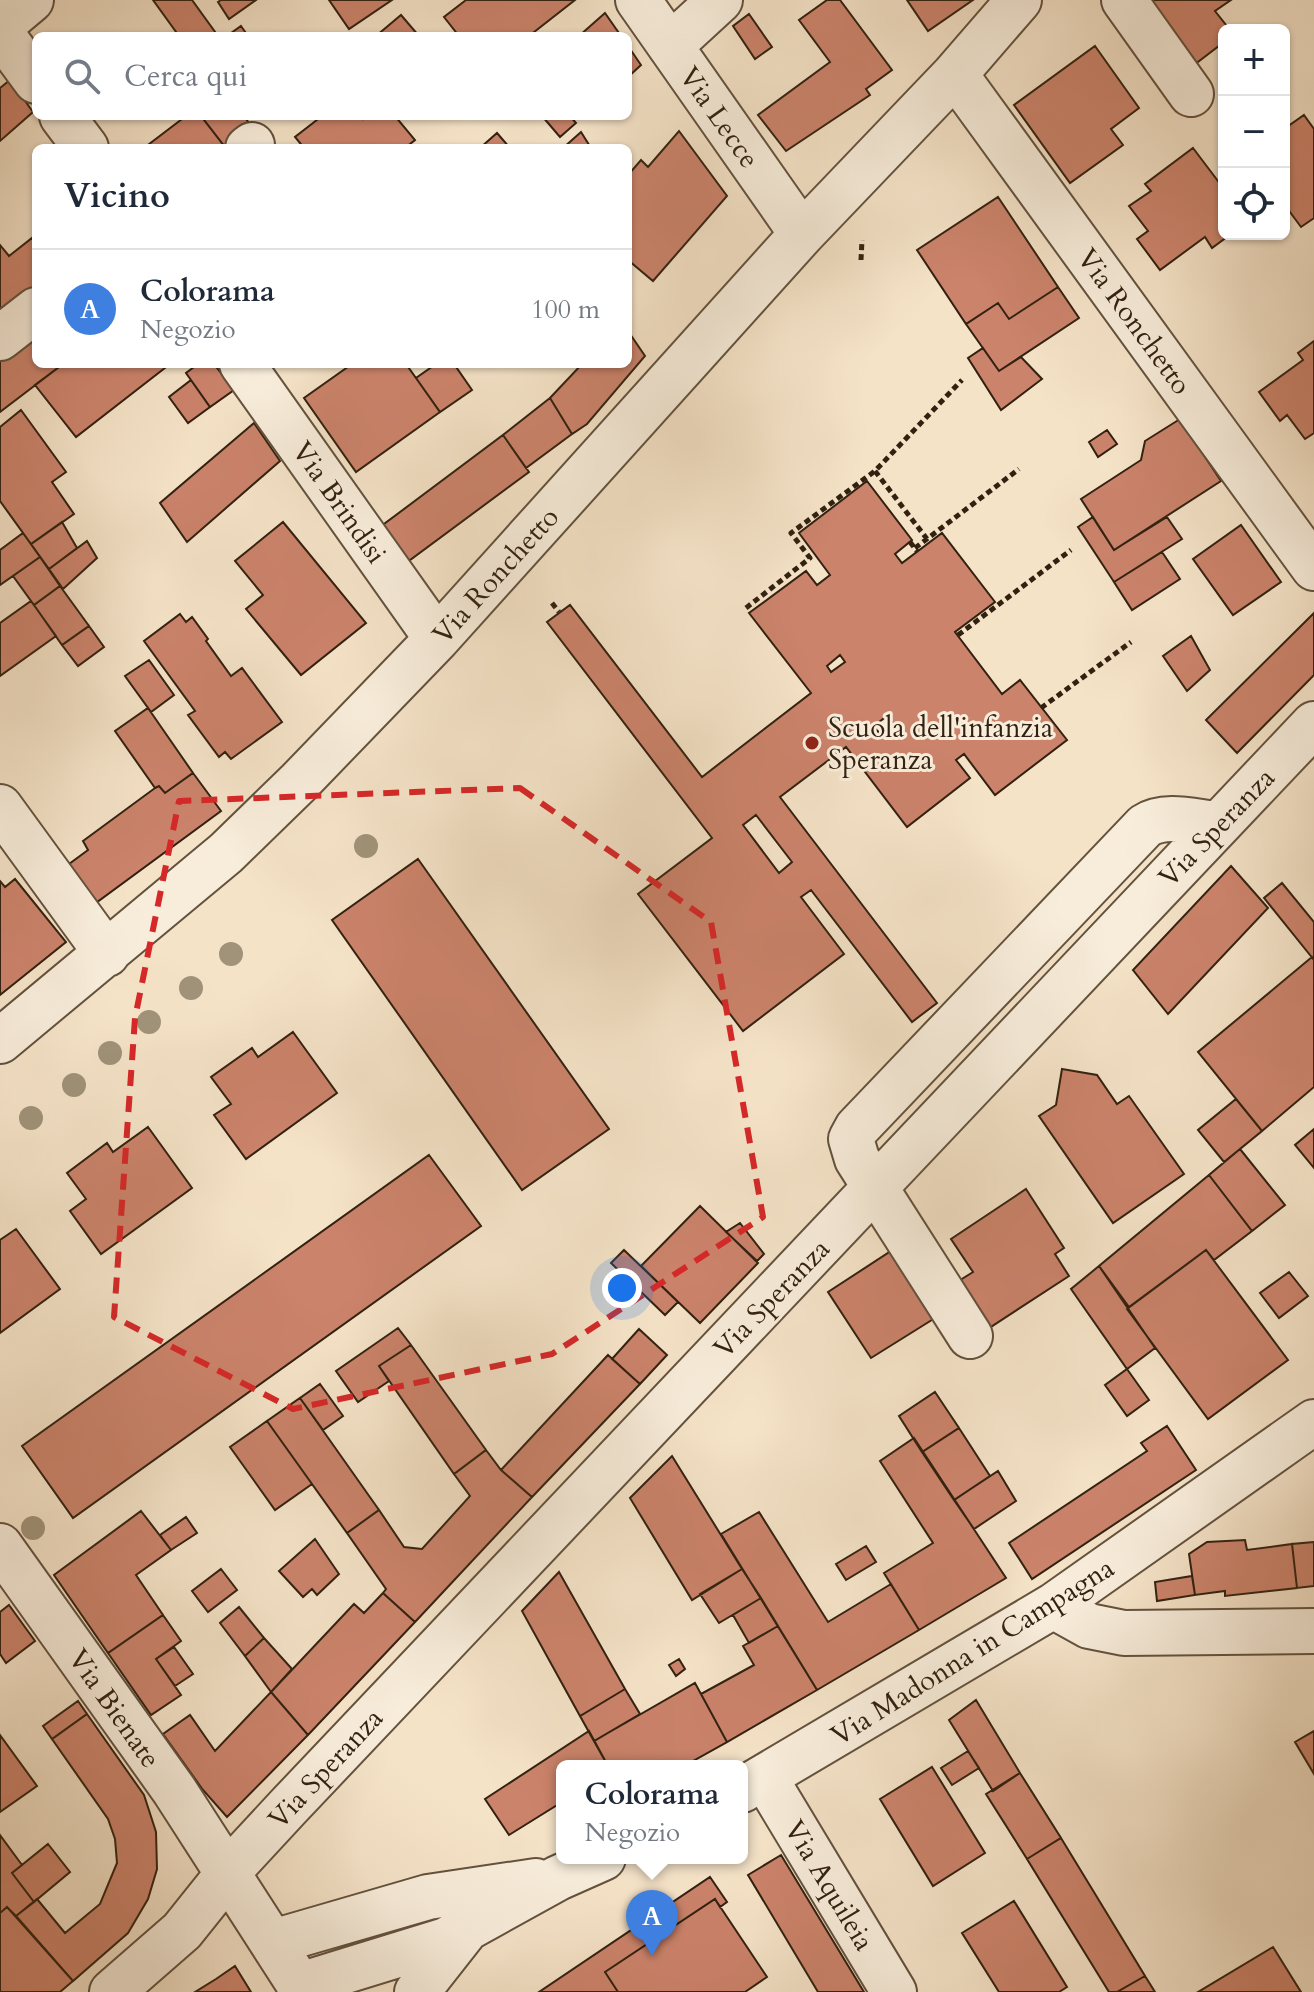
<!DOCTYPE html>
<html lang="it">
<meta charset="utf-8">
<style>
body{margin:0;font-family:Cardo,serif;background:#f6f6f7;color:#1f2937}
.controls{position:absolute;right:24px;top:24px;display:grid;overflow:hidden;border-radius:12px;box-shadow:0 2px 6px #0004}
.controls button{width:72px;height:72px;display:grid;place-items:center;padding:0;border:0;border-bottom:2px solid #e0e1e3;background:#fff;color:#1f2937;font:40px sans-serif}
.you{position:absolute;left:622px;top:1288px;width:28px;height:28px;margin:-20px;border:6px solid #fff;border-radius:50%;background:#1a73e8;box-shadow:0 0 0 12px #1a73e833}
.badge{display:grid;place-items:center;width:52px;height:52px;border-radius:50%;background:#8f2418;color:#fff;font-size:26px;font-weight:700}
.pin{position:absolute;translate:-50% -66px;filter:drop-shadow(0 2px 4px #0008)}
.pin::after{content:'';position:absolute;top:42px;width:28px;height:24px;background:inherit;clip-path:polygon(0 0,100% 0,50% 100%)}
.popup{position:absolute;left:556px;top:1760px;width:192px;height:104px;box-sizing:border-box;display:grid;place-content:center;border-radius:12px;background:#fff;filter:drop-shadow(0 2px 6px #0005);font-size:26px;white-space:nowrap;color:#747a83}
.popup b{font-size:30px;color:#1f2937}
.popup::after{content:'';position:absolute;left:50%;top:100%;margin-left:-16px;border:16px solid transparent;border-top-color:#fff}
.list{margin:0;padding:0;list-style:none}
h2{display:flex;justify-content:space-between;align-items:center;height:104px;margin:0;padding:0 32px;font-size:34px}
h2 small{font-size:26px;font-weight:400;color:#747a83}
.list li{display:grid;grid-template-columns:52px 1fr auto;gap:24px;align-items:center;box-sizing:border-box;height:120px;padding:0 32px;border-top:2px solid #e0e1e3}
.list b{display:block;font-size:30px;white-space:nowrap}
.list p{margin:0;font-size:26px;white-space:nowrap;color:#747a83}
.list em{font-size:26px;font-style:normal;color:#747a83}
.icon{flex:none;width:44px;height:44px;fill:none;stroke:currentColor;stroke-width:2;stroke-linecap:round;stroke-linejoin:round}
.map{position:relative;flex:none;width:1314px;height:1992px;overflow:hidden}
.search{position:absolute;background:#fff;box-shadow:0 2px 6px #0004;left:32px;top:32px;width:600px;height:88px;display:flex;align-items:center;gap:20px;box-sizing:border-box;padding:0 28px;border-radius:12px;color:#747a83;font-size:30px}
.panel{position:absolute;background:#fff;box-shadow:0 2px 6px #0004;left:32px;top:144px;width:600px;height:224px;border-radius:12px}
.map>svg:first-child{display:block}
.building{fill:#cb836b;stroke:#322110;stroke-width:2;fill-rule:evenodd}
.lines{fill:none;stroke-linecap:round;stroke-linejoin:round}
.minor-casing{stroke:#63523e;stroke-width:48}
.path{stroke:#322110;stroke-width:5;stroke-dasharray:6 4;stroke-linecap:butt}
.minor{stroke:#f8eddb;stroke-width:44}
.tree{fill:#a09379}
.marked{fill:none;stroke:#d62828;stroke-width:6;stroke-dasharray:16 10;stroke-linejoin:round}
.poi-dot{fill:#8f2418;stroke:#f8eddb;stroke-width:3}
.labels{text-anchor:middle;stroke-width:6;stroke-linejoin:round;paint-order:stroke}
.street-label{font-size:28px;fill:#322110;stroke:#f8eddb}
.poi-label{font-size:28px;fill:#322110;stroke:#f8eddb;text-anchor:start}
</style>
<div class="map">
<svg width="1314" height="1992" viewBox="0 0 1314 1992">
<rect width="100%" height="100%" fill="#f5e3c8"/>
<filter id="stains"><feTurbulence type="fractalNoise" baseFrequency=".0025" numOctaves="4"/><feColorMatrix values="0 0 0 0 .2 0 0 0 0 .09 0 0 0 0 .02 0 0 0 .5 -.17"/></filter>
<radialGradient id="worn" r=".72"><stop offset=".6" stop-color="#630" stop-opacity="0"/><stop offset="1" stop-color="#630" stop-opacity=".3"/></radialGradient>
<path class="building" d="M153,0H192L218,36H179Z
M221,0H256L229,19L218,2Z
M329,0H392L349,29Z
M466,0H575L529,36H459L444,17Z
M827,0H840L892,70L866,89L870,95L786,151L758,115L830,62L799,20Z
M907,0H973L928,31Z
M1144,0H1231L1215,11L1230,30H1224V42L1190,68Z
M605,13L621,36H579Z
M749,14L772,47L755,59L733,26Z
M401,15L419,36H376Z
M241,26L248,36H227Z
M628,46L641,65L628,77Z
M1095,46L1139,108L1111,129L1123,145L1070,183L1014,105Z
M10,80L33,112L0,141V88Z
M1304,115L1314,129V218L1301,227L1284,204V166L1289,163L1284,157V129Z
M186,116H201L225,147L144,148Z
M201,116H244L251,126L225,147Z
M322,116H361L363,119L367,116H395L415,140L405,148H304L295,137Z
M542,116H570L576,123L560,137Z
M679,131L727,196L653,281L628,260V175L641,160L648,167Z
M581,132L591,148H563Z
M497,133L510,148H480Z
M1193,148L1224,189V234H1231L1212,248L1205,237L1160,270L1137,239L1148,231L1129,206L1151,191L1145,184Z
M998,197L1058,287L1009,319L998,303L966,324L917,250Z
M32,238L36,243V293L0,322V245L9,256Z
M1058,287L1079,318L999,371L966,324L998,303L1009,319Z
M36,324V364H63L0,412V352Z
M628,331L645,356L587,424L572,434L550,398L582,364H628Z
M1314,341V433L1305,439L1287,415L1280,421L1259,392L1303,360L1298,353Z
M983,348L999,371L1021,357L1042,379L1001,410L968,358Z
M63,364H170L76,437L35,385Z
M198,364H214L234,390L210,407L186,373Z
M352,364H406L440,412L356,472L304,398Z
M436,364H454L472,390L440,412L416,378Z
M191,380L210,407L188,423L169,397Z
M550,398L572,434L526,468L503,435Z
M21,410L66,472L52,482L74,514L31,544L0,501V427Z
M1180,419L1221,481L1114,550L1081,499L1141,460L1145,441Z
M254,423L280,461L187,542L160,503Z
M1107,430L1117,444L1098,457L1089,442Z
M503,435L529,472L406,563L380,527Z
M867,481L912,540L895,554L902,563L942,533L995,602L955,632L1002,694L1020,680L1067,740L995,795L964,754L956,760L970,778L907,827L846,747L780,797L937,1003L912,1022L811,890L801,897L844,954L743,1031L638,894L712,838L547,622L570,605L702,777L811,693L749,613L806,571L817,585L830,575L799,533ZM840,655L845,662L831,672L827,666ZM887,716L892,722L878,732L874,726ZM756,815L792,862L779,873L743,825Z
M1093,517L1114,550L1167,517L1182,539L1114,582L1078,527Z
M62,522L77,548L49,569L31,544Z
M283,522L366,623L301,675L246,609L263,595L235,561Z
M1241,525L1281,582L1233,615L1193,559Z
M23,533L40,557L0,585V550Z
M87,541L97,558L63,589L49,569Z
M1162,552L1180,579L1132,610L1114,582Z
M40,557L60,586L34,605L13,576Z
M60,586L89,626L62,645L34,605Z
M31,601L56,636L0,676V623Z
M1314,613V675L1237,753L1206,720Z
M180,614L186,622L192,617L208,639L206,641L231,676L242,668L282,722L231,759L225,752L219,757L188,715L195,711L144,641Z
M89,626L104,647L78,666L62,645Z
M1191,636L1210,670L1187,691L1163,656Z
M149,660L174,695L151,712L125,676Z
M148,708L193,773L165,793L159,786L155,788L115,731Z
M193,773L221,811L89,908L61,870L88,850L83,841L155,788L159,786L165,793Z
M418,859L609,1129L522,1190L332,920Z
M1231,866L1268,908L1168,1014L1133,970Z
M15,879L66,942L0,995V881L5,887Z
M1282,883L1314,922V960L1264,898Z
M1312,957L1314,960V1087L1262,1131L1198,1052Z
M293,1032L337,1093L246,1159L214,1115L231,1104L211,1077L252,1048L258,1057Z
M1062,1069L1097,1075L1117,1104L1129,1096L1184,1174L1113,1223L1039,1116L1056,1105Z
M1236,1099L1262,1131L1224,1162L1198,1130Z
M148,1127L192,1188L101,1254L70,1211L86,1199L67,1173L107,1143L113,1152Z
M1314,1129V1168L1295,1145Z
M1240,1149L1285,1205L1252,1231L1209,1175Z
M429,1155L481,1226L73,1518L22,1446Z
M1209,1175L1252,1231L1214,1260L1206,1250L1129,1307L1099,1266Z
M1026,1189L1064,1248L1055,1254L1069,1276L980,1334L949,1287L973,1272L951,1239Z
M700,1206L758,1263L700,1323L641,1266Z
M740,1223L764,1254L757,1261L726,1232Z
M16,1229L60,1289L0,1333V1240Z
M624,1250L678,1302L665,1315L611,1263Z
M1206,1250L1288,1360L1208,1419L1127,1309Z
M891,1251L935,1318L871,1358L828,1292Z
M1099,1266L1155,1348L1127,1369L1071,1289Z
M1289,1272L1308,1296L1279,1318L1260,1293Z
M398,1328L411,1345L379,1366L389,1381L358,1402L336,1371Z
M639,1329L667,1355L640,1384L612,1359Z
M411,1345L486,1450L454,1474L379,1366Z
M608,1355L640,1384L532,1497L501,1470Z
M1127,1369L1149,1400L1127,1416L1105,1385Z
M320,1384L343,1416L323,1430L300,1398Z
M935,1392L959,1428L922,1452L899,1416Z
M300,1398L379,1510L347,1533L267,1421Z
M267,1421L312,1484L275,1510L230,1447Z
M1167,1426L1196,1470L1032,1579L1009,1543L1147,1451L1141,1443Z
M959,1428L990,1476L954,1500L922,1452Z
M914,1438L1006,1578L919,1630L884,1573L933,1543L880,1461Z
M486,1450L501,1470L532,1497L415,1622L383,1593L386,1589L347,1533L379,1510L404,1547L422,1549L470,1496L454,1474Z
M672,1456L742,1569L692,1600L630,1498Z
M998,1471L1016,1501L974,1529L954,1500Z
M141,1511L171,1550L136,1575L163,1615L108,1653L54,1575Z
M759,1512L828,1622L891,1584L919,1630L817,1690L721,1534Z
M186,1517L197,1533L171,1550L160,1535Z
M315,1539L339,1574L317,1595L312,1589L303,1597L279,1571Z
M1245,1540L1247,1550L1292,1544L1297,1588L1225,1596V1591L1195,1595L1189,1554L1207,1542Z
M1314,1542V1586L1297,1588L1292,1544Z
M866,1546L876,1562L846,1580L836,1564Z
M221,1569L237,1590L208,1612L192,1591Z
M742,1569L761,1598L719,1623L700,1594Z
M559,1572L625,1689L580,1716L522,1611Z
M1192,1576L1195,1595L1157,1601L1155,1582Z
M383,1593L415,1622L308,1735L271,1692L354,1604L364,1613Z
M761,1598L778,1626L749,1643L733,1615Z
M9,1605L35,1641L6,1663L0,1654V1612Z
M239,1607L264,1638L245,1656L220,1623Z
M163,1615L181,1641L156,1659L181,1695L151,1715L108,1653Z
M778,1626L817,1690L727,1742L701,1694L754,1665L743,1646Z
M264,1638L292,1669L271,1692L245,1656Z
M174,1647L193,1674L175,1686L156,1659Z
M679,1659L685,1669L676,1676L669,1665Z
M695,1683L727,1742L684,1766H608L594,1741Z
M625,1689L640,1714L594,1741L580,1716Z
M271,1692L308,1735L227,1817L203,1790L163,1734L190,1715L215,1751Z
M976,1700L1020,1773L993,1791L949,1720Z
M78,1701L87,1714L52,1739L43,1726Z
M87,1714L144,1795L156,1832L157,1869L148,1899L128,1933L73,1981L16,1916L37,1899L65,1933L100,1904L117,1863L115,1839L108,1819L52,1739Z
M589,1731L608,1766H562V1802L509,1835L485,1799Z
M1314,1731V1774L1295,1742Z
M0,1735L37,1786L0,1812Z
M968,1751L979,1768L952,1785L941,1768Z
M932,1767L985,1853L933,1886L880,1799Z
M1020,1773L1061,1838L1027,1859L986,1794Z
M0,1835L22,1865L12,1873L34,1902L16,1916L7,1907L0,1913Z
M1061,1838L1145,1976L1117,1992H1109L1027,1859Z
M48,1844L70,1872L34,1902L12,1873Z
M781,1855L864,1992H818L748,1875Z
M710,1877L727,1902L720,1907L715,1899L605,1972L618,1992H539Z
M715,1899L767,1977L745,1992H618L605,1972Z
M1014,1901L1067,1987L1059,1992H999L962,1933Z
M7,1907L73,1981L60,1992H0V1913Z
M1273,1947L1301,1992H1198Z
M235,1966L251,1992H195L216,1979Z
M1145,1976L1155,1992H1117Z"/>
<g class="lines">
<defs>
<path id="minor" d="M638,0L802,234
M1124,0L1191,94
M0,26L31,0
M0,32L36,81
M670,46L720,0
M955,74L1314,568
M62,116L86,148
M248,148L252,145
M0,338L36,310
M242,364L437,639
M0,807L107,954
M0,1041L226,853L299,782L437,639L802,234L955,74L1019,0
M970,1336L857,1159L851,1139L857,1128L1145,826C1165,813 1195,822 1218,824
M0,1546L174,1790L304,1992
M1053,1606L1089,1626L1124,1633L1314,1631
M765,1778L894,1992
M742,1790L1053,1606L1314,1422
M273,1942L428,1897L536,1881
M300,1985L446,1940L558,1878L603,1858
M112,1992L182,1931L238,1861L288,1807L1314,724
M417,1992L465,1931"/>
</defs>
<use href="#minor" class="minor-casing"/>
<path class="path" d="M861,260L862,240
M875,471L927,539
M910,542L917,551
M915,548L1019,469
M552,603L559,612
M746,608L810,558L791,533L875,471L962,380
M958,635L1071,550
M1041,708L1131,642"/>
<use href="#minor" class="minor"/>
</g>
<g class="tree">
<circle cx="366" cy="846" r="12"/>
<circle cx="231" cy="954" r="12"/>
<circle cx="191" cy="988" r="12"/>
<circle cx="149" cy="1022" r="12"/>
<circle cx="110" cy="1053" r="12"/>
<circle cx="74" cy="1085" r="12"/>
<circle cx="31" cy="1118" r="12"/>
<circle cx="33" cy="1528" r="12"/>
</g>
<path class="marked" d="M520,788L711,922L763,1217L552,1354L293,1409L114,1317L135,1018L179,801Z"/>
<circle class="poi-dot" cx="812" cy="743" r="8"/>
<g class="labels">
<g class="street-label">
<text transform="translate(720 117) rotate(55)" y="10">Via Lecce</text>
<text transform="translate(1135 321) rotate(54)" y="10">Via Ronchetto</text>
<text transform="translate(340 502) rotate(55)" y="10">Via Brindisi</text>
<text transform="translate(495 575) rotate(-48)" y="10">Via Ronchetto</text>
<text transform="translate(1216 827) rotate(-46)" y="10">Via Speranza</text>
<text transform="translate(771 1298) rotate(-46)" y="10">Via Speranza</text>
<text transform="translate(972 1651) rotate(-32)" y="10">Via Madonna in Campagna</text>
<text transform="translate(115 1708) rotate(55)" y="10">Via Bienate</text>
<text transform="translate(325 1768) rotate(-47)" y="10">Via Speranza</text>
<text transform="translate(830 1885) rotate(59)" y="10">Via Aquileia</text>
</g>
<g class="poi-label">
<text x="828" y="737">Scuola dell'infanzia<tspan x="828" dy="32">Speranza</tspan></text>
</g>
</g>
<rect width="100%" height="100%" filter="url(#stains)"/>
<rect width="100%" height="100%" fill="url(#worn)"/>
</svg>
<div class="controls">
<button>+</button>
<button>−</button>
<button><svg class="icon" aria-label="locate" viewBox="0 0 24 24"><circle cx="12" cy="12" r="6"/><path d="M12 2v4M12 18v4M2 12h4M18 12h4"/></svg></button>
</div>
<div class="you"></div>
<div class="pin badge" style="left:652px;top:1956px;background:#3f7fe0">A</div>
<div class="popup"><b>Colorama</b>Negozio</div>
<div class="search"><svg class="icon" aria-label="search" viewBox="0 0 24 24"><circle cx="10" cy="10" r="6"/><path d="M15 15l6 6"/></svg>Cerca qui</div>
<section class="panel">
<h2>Vicino<small></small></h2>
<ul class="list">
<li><span class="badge" style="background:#3f7fe0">A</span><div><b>Colorama</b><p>Negozio</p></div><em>100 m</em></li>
</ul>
</section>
</div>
